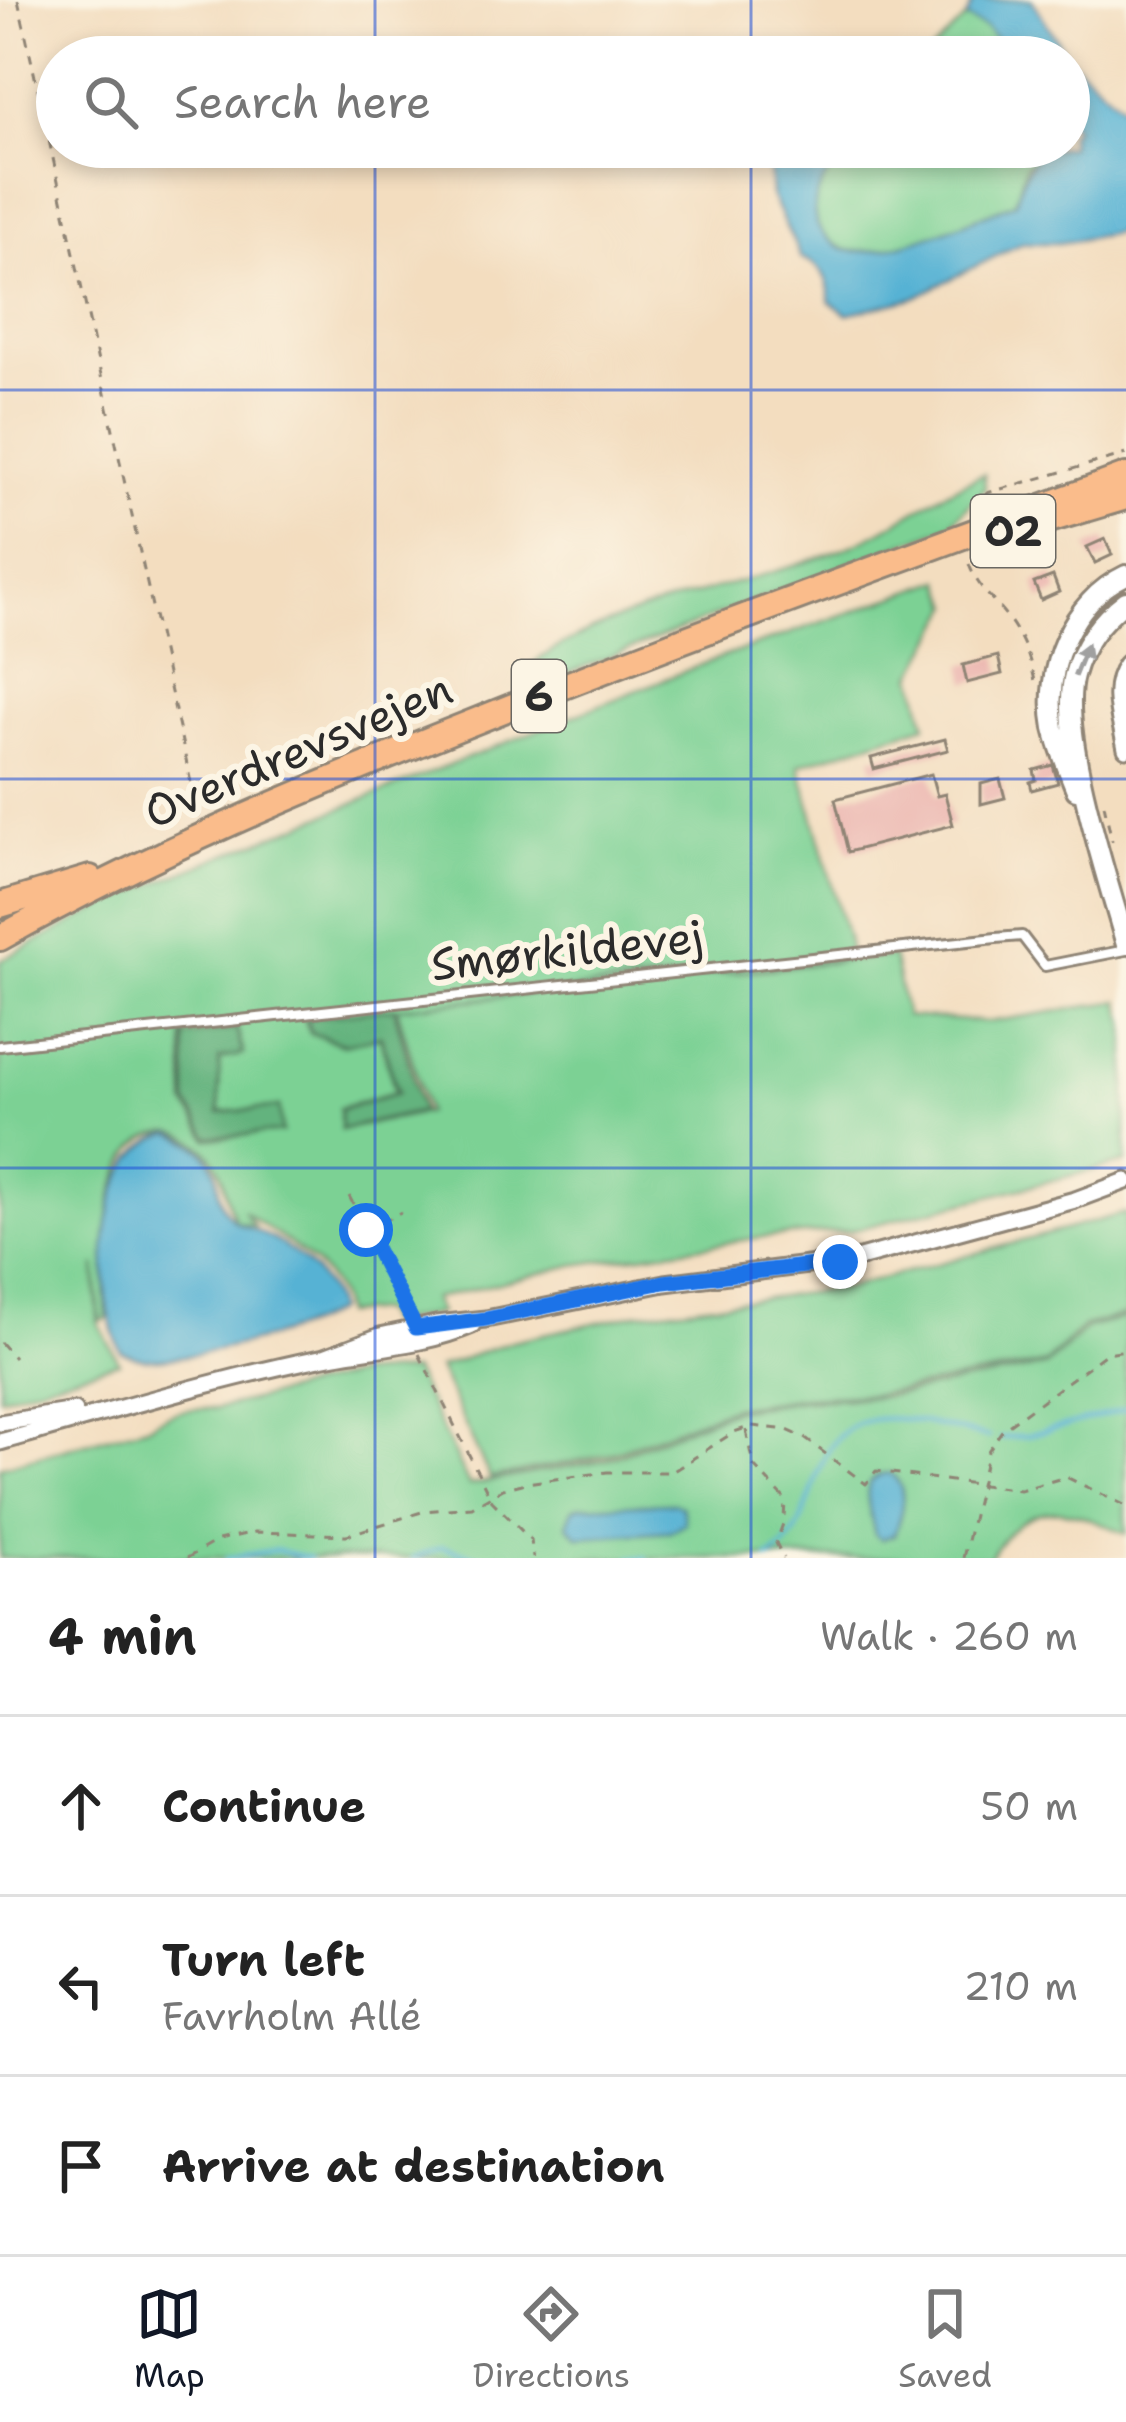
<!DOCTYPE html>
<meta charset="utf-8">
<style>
body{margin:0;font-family:"Shantell Sans",sans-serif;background:#f2f2f2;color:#222}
.stop{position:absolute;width:36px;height:36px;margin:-27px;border:9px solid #1a73e8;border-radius:50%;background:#fff}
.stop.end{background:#1a73e8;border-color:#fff;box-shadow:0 3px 12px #0008}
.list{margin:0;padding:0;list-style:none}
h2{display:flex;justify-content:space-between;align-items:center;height:156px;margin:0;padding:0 48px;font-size:51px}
h2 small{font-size:39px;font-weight:400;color:#767676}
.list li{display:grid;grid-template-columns:78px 1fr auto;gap:36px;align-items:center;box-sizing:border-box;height:180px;padding:0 48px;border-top:3px solid #e0e0e0}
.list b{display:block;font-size:45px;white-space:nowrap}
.list p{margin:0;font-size:39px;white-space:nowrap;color:#767676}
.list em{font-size:39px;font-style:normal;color:#767676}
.icon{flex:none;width:66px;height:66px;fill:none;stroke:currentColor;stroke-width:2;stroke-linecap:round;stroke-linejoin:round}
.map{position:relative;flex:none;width:1126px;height:1558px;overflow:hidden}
.search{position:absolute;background:#fff;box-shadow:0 6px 18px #0003;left:36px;right:36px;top:36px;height:132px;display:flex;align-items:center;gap:30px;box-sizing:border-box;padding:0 42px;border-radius:66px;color:#767676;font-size:45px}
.sheet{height:696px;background:#fff}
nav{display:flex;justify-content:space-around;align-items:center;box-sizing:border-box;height:168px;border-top:3px solid #e0e0e0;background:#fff;font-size:33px;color:#767676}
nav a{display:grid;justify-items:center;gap:6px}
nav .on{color:#111827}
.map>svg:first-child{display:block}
.green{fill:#7bd194;stroke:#537e60;stroke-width:3;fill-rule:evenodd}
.forest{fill:#64b37e;stroke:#486f54;stroke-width:3}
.water{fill:#56b2d4;stroke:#406e80;stroke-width:3}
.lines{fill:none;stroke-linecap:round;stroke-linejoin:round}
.stream{stroke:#56b2d4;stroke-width:4.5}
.building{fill:#ebb3ad}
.service-casing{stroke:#8f8475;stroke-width:14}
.minor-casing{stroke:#8f8475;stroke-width:21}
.tertiary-casing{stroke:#8f8475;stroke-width:24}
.primary-casing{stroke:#8f8475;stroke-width:30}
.path{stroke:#8f8475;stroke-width:3;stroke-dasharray:9 9;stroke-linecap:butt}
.service{stroke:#fff;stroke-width:8}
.minor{stroke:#fff;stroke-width:15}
.tertiary{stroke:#fff;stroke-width:18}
.primary{stroke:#fabc8b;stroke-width:24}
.oneway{fill:#a0a0a0}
.route{stroke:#1a73e8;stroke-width:15}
.grid{fill:none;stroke:#1d4ed8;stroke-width:3;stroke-opacity:0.55}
.labels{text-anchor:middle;stroke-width:12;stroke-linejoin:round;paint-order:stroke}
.shield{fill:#fcf5e5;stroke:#6a6863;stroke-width:3}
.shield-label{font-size:42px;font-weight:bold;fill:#2b2b2b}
.street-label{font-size:45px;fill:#2b2b2b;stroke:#fcf5e5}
</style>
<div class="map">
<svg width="1126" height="1558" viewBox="0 0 1126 1558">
<rect width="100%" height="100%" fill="#fcf5e5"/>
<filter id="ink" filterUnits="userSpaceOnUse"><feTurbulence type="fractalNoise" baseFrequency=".00833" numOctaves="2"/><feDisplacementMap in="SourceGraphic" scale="24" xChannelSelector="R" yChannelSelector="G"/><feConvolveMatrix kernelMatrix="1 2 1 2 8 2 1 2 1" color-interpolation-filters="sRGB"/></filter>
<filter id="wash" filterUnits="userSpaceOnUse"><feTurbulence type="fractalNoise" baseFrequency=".004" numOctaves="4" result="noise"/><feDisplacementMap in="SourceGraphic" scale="48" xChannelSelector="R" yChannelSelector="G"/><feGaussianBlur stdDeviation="2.7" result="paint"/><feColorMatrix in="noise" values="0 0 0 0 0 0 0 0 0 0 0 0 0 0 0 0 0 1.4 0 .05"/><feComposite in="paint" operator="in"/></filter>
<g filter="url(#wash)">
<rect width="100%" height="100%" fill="#f3ddbf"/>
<path class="green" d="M966,18L986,28L1012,57H926Z
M847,147H1050L1026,165L1015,203C975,217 881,263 843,249C837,247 825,237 821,231C801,204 831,169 847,147Z
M984,474L985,488L949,526L521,691L522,672C604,604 747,588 847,547C897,527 934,494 984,474Z
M942,580L952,606L914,675L926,725L799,765L849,945L846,959L304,1018L310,1033L343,1045L380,1037L395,1092L339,1108L341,1130L427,1112L397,1008L893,956L906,1016L989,1022L1120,1001L1126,1024V1162L849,1231L764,1237L574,1265L432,1299L439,1313L387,1324L380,1311L343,1314C333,1258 280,1243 243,1210L254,1226L236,1222C224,1201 226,1178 215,1161C207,1147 184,1132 169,1132C99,1134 103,1273 107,1319L100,1321L95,1265L98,1322L119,1362L0,1397V961L120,898L227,854L703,664ZM236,1025L244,1054L219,1059L220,1112L279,1107L282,1132L208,1139L186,1104L183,1032Z
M1126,1213V1315L1084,1326L1046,1363L879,1394L803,1397L733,1407L607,1455L490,1478L438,1368L512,1341L640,1313L847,1288Z
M1126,1318V1534C1066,1506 1030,1494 989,1558H0V1467L150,1425C170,1411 191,1407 215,1409L357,1375L413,1371L469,1485L608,1459L733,1410L803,1400L882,1397L1047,1366L1087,1328Z"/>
<path class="forest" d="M394,1008L422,1111L341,1129L340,1110L398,1093L381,1036L346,1044L311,1033L307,1018Z
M236,1029L243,1054L219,1059V1113L279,1107L282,1132L208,1137L188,1103L185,1036Z"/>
<path class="water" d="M974,0H1032L1068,57H1012L986,28L966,18Z
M1069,58L1126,109V231L1061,243H1022L913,298L847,314L830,302C830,281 822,264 801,258L771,195L769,167L805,147H847C831,169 801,204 821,231C825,237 837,247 842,249C881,263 975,217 1015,203C1025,172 1031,147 1069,147V133L1074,128L1069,122Z
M172,1133C240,1162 202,1188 233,1220C239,1226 251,1228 259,1232C291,1247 327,1273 336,1310C306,1333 186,1361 147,1359C137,1358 130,1354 121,1351C93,1294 96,1148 172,1133Z
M890,1473C911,1489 901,1513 894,1535L881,1539L875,1535C871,1512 854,1475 890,1473Z
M675,1503L682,1507L685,1523L670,1531L579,1537L567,1525L573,1509L580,1506Z"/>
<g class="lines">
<path class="stream" d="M1001,1438L1028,1436L1126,1409
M227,1558L275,1550L309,1558
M413,1558L442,1547L484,1558
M630,1558H646
M768,1558C827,1529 799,1428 877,1419C912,1415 954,1431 989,1437"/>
</g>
<g id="blocks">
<path class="building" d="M1105,539L1112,555L1095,563L1087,547Z
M1053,576L1059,592L1041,600L1034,583Z
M998,656L1002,674L967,683L963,665Z
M945,739L948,750L874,769L871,758Z
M1053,765L1058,783L1032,790L1030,782L1036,780L1034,770Z
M931,774L937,796L945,794L953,825L848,852L835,799Z
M1000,779L1005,798L981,804V784Z"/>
</g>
</g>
<g filter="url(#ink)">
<use href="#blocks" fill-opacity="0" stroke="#8f8475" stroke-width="3"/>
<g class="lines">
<defs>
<path id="service" d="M0,1046L996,938L1022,936L1045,966L1126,950"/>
<path id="minor" d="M1126,664C1108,688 1121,721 1126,749
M324,1357L380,1336L436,1324L486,1319L665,1283L856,1259L1075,1200L1126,1181
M0,1423L74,1411
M0,1442C106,1413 212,1380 320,1358C372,1347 423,1346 472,1325"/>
<path id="tertiary" d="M1126,601C1101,620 1082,644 1074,675C1058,733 1109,882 1126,945
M1076,790C1068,770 1059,749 1054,728C1043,669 1071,601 1126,575"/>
<path id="primary" d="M1052,519L1126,497
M0,905L90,878
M0,938C151,853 310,787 471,723C687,636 907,557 1126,476"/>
</defs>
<use href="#service" class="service-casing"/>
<use href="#minor" class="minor-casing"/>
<use href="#tertiary" class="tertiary-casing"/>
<use href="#primary" class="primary-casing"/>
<path class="path" d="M18,0L199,819
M974,510L987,493L1126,454
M969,564C977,588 996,601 1010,621C1024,641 1032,663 1036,687
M1104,804L1112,841
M349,1196L412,1316
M366,1230L401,1212
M0,1342L14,1358
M419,1354L492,1501L531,1540L533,1558
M746,1430L753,1465L785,1499L784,1521L776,1543L784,1558
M187,1558L218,1540L255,1532L347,1535L425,1511L472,1507L503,1489L526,1483L607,1472H672L734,1432L752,1426L787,1430L803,1437L866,1484L876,1471L1020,1490L1066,1477L1126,1506
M963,1558L988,1451L1003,1429L1107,1353L1126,1350"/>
<use href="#service" class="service"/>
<use href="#minor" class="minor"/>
<use href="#tertiary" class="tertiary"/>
<use href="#primary" class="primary"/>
</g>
<defs><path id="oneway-solid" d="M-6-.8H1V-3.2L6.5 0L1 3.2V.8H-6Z" transform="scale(3)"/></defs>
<use class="oneway" href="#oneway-solid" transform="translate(1081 660) rotate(-68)"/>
</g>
<g class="lines" filter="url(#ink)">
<path class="route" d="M366,1230L416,1328L486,1319L664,1282L840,1262"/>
</g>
<path class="grid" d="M375,0V57M751,0V57M375,147V1558M751,147V1558M0,390H1126M0,779H1126M0,1168H1126"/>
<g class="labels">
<g class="shield">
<rect x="971" y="495" width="84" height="72" rx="9"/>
<rect x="512" y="660" width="54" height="72" rx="9"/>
</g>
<g class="shield-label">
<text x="1013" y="546">O2</text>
<text x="539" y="711">6</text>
</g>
<g class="street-label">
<text transform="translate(298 750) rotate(-23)" y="16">Overdrevsvejen</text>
<text transform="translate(567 950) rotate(-6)" y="16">Smørkildevej</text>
</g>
</g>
</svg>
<div class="stop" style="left:366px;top:1230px"></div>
<div class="stop end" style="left:840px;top:1262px"></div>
<div class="search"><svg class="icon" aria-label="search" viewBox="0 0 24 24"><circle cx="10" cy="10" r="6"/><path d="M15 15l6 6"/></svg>Search here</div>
</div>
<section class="sheet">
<h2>4 min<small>Walk · 260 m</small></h2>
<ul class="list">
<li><svg class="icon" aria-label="ahead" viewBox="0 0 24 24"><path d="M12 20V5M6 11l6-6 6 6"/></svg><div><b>Continue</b></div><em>50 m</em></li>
<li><svg class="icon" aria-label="left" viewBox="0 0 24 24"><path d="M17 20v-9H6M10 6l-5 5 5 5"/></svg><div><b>Turn left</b><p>Favrholm Allé</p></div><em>210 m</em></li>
<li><svg class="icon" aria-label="arrive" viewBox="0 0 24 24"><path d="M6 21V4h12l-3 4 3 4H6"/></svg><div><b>Arrive at destination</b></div></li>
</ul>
</section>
<nav>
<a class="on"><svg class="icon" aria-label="map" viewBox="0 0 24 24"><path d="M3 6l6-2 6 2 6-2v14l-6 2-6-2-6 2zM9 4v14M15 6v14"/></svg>Map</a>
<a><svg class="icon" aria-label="directions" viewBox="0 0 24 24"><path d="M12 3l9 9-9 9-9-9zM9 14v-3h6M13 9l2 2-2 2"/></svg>Directions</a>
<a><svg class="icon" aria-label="saved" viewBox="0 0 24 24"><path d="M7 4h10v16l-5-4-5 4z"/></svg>Saved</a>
</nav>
